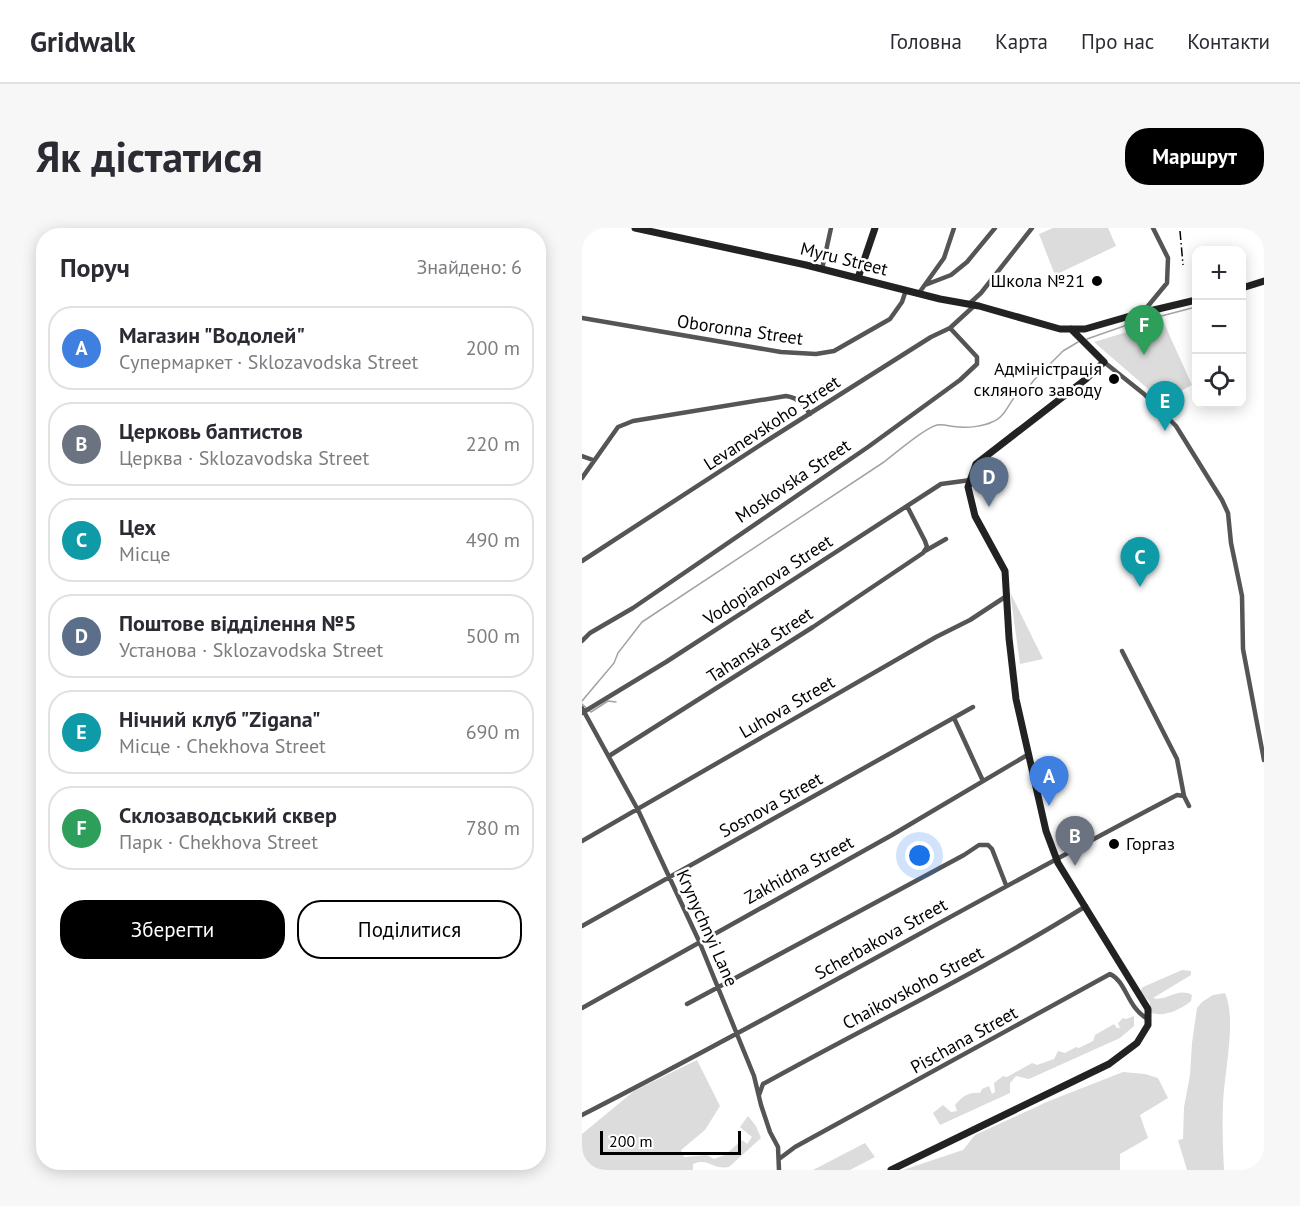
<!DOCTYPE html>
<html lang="uk">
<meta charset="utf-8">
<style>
body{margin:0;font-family:"PT Sans",sans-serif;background:#f7f7f7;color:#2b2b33}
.controls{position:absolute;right:18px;top:18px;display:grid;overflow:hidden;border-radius:12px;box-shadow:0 3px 15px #0003}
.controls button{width:54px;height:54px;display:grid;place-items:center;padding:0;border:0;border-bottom:2px solid #e1e1e2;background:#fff;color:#2b2b33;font:30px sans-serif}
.scale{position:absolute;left:18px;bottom:15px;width:141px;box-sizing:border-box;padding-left:6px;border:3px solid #000;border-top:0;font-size:16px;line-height:21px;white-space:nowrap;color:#000;-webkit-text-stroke:4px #fff;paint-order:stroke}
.you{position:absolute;left:338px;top:628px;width:21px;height:21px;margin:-15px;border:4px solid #fff;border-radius:50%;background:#1a73e8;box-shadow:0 0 0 9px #1a73e833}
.badge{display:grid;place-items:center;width:39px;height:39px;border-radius:50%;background:#000;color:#fff;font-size:20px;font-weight:700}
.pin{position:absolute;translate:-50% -50px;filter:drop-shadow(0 2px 3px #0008)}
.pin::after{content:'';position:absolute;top:32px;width:21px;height:18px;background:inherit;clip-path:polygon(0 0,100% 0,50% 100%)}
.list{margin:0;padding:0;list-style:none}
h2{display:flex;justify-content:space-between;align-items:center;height:78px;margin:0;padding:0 24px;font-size:26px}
h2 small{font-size:20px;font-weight:400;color:#7c7c81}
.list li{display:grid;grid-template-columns:39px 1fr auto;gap:18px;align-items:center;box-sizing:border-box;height:84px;margin:0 12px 12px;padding:0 12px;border:2px solid #e1e1e2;border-radius:24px}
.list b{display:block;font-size:22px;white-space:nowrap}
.list p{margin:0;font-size:20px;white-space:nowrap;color:#7c7c81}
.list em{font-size:20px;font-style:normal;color:#7c7c81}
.actions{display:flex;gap:12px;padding:18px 24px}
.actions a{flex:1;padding:14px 0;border:2px solid #000;border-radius:24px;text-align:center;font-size:21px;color:#000}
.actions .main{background:#000;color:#fff}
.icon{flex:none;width:33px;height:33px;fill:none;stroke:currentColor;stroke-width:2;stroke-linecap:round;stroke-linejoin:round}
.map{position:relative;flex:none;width:682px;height:942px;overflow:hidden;border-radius:24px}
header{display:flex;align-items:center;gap:36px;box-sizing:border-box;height:84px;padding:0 30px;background:#fff;border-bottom:2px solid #e1e1e2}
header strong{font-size:28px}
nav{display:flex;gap:33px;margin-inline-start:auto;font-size:21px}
.intro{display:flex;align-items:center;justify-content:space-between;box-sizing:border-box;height:144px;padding:0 36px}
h1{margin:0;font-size:42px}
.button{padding:15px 27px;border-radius:24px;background:#000;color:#fff;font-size:21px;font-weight:700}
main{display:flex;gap:36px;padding:0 36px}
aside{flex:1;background:#fff;border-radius:24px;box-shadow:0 3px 15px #0003}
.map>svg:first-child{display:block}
.green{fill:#dcdcdc}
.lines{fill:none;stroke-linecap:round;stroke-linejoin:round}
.stream{stroke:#a3a3a3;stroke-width:1.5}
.street{stroke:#555;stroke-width:4.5}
.secondary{stroke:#222;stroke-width:7}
.rail{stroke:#000;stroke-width:1.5;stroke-dasharray:9 3 1.5 3;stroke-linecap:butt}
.poi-dot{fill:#000;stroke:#fff;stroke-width:2}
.labels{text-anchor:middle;stroke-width:5;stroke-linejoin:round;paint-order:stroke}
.street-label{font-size:18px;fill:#000;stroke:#fff}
.poi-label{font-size:18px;fill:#000;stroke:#fff;text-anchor:end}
</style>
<header>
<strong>Gridwalk</strong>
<nav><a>Головна</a><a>Карта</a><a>Про нас</a><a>Контакти</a></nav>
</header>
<div class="intro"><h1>Як дістатися</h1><a class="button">Маршрут</a></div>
<main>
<aside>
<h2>Поруч<small>Знайдено: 6</small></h2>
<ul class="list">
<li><span class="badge" style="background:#3f7fe0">A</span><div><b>Магазин &quot;Водолей&quot;</b><p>Супермаркет · Sklozavodska Street</p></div><em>200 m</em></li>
<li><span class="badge" style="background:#6b7280">B</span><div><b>Церковь баптистов</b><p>Церква · Sklozavodska Street</p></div><em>220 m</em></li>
<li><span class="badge" style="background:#0f9aa8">C</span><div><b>Цех</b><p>Місце</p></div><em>490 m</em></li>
<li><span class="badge" style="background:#5c6f8a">D</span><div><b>Поштове відділення №5</b><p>Установа · Sklozavodska Street</p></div><em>500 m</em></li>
<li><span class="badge" style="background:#0f9aa8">E</span><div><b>Нічний клуб &quot;Zigana&quot;</b><p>Місце · Chekhova Street</p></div><em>690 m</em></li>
<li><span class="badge" style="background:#2e9e5b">F</span><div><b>Склозаводський сквер</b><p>Парк · Chekhova Street</p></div><em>780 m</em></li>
</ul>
<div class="actions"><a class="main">Зберегти</a><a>Поділитися</a></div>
</aside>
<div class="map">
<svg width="682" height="942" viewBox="0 0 682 942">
<rect width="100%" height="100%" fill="#fff"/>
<path class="green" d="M471,0H526L534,18L473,47L457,6Z
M581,93L610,157L580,173L512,114Z
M252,150L259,160L234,174L227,164Z
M428,364L461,431L438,436Z
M600,742L609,743V747L571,770C584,774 595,759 610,767L609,773C598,782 583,789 569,785L567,781L568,774L557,764L561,759Z
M643,765C655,792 642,845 641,876C640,898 641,920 642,942H605L596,912L601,911L602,879L608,847L610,815L615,780L620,774L631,767Z
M552,788V798L538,810L447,851L434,848L428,855V865L358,897L351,885L361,877L369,884L375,883L373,877C380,869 386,864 398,865L400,861L407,858L410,866L413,864L412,855L421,848L425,849L450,835L455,837L472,831L476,823L483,825L494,819L497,820L511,813L513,807L532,796L535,800H538L536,795L541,790L544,791Z
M115,832L138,878L123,902L99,922L102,929L125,927L132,931L143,927L160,912L165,916L170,909L158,899L166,888L174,898L179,910L147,939C130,942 126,929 111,936V942H0V906L52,863Z
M541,844L563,846L576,850L586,870L558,887L566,910L538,926V942H321L381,922L393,907L467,873Z
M283,915L293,929L268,942H231Z"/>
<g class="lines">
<path class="stream" d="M505,111L545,97L610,80
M0,473L32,435L36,425L60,394L302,234C314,225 342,200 355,197C362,196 371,199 378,199C387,200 402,198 410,194C427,189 428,163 446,160L452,152L481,123L496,114
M0,476L9,484L26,473L34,474"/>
<path class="street" d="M240,41L249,0
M343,57L369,47L385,34L413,0
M337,65L362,30L372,0
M387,76L399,65L450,0
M561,84L585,55L586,30L571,0
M0,90L199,124L234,126L252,123L308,91L320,74L324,62
M522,134L562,166L594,198L640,272L646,285L649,315L660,368L661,421L682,532
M0,228L11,232
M0,250L36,199L51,193L204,168C217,170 221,176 228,186
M343,323L364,311
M0,333L186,212L349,109L368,100L392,78
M0,413L8,405L51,380L286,219L378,152L395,136V129L368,100
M540,423L595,531L602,568
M0,480L56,582L117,713L172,848L179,877L188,904L196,919L197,942
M0,485L84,434L359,256L389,252
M372,490L401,553
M27,528L231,399L341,325L345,319L343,313L325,278
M0,613L354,409L388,392L423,369
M0,698L391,479
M105,776L382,627L397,617H406L410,621L424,657
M0,780L310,607L447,526
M177,867L181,856C289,796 400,743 504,678
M0,887C201,785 395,671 595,567L602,568L607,578
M197,931L213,919L528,746C545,754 545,780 566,791"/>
<path class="secondary" d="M53,0L224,37L358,71L397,78L478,101H503L555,86L614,72
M276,50L293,0
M660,60L682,53
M309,942L527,836L555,815L566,797V781L476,635L464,603L434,471L427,410L423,343L393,288L386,259L394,236L504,151L522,134L489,101"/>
<path class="rail" d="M598,3L601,37"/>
</g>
<g class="poi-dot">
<circle cx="515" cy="53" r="6"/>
<circle cx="532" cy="151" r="6"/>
<circle cx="532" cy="616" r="6"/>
</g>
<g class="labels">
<g class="street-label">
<text transform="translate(262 31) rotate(14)" y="6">Myru Street</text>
<text transform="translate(158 102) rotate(8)" y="6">Oboronna Street</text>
<text transform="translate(190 195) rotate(-33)" y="6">Levanevskoho Street</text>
<text transform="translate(211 253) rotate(-34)" y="6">Moskovska Street</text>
<text transform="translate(186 352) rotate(-33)" y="6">Vodopianova Street</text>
<text transform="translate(178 417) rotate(-33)" y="6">Tahanska Street</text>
<text transform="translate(205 479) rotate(-30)" y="6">Luhova Street</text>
<text transform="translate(189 577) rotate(-29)" y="6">Sosnova Street</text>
<text transform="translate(217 642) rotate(-29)" y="6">Zakhidna Street</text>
<text transform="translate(125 700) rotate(66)" y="6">Krynychnyi Lane</text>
<text transform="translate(299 711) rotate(-29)" y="6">Scherbakova Street</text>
<text transform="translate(331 760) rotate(-28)" y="6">Chaikovskoho Street</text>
<text transform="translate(382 812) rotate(-29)" y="6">Pischana Street</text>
</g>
<g class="poi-label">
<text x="503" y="59">Школа №21</text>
<text x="520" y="147">Адміністрація<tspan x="520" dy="21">скляного заводу</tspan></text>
<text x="544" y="622" text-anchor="start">Горгаз</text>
</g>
</g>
</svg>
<div class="controls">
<button>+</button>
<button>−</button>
<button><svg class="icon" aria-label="locate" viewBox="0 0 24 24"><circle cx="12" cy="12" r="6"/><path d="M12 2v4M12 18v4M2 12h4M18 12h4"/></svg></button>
</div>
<div class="scale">200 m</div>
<div class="you"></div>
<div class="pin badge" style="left:467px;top:578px;background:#3f7fe0">A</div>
<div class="pin badge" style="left:493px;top:638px;background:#6b7280">B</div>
<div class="pin badge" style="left:558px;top:359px;background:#0f9aa8">C</div>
<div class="pin badge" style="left:407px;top:279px;background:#5c6f8a">D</div>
<div class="pin badge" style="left:583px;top:203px;background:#0f9aa8">E</div>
<div class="pin badge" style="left:562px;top:127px;background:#2e9e5b">F</div>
</div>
</main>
